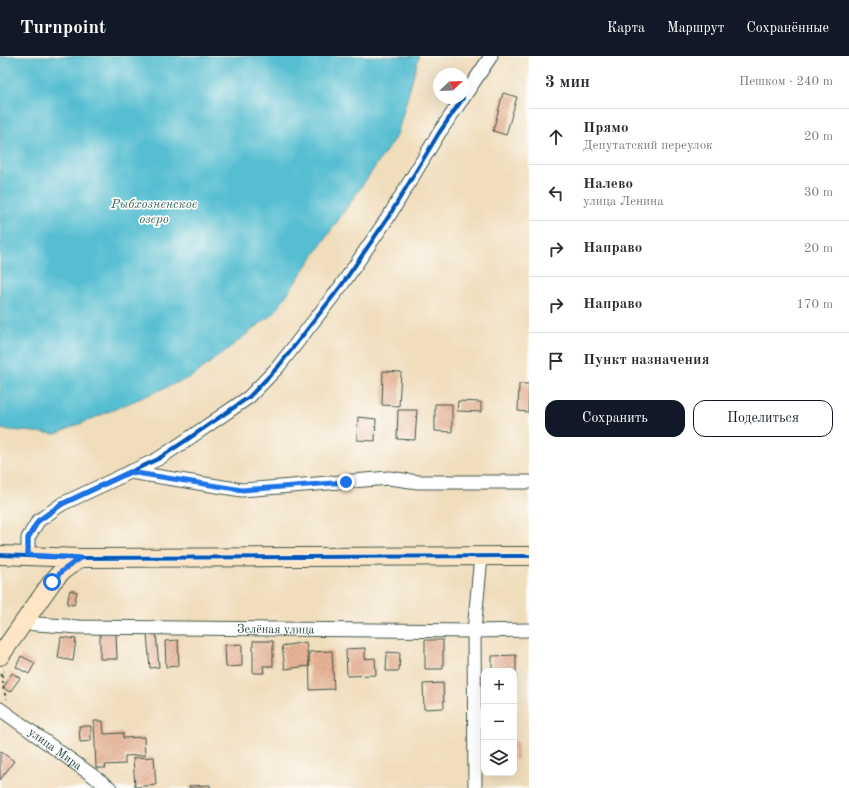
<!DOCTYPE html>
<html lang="ru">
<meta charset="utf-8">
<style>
body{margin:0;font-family:"Old Standard TT",serif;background:#f7f7f7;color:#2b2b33}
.controls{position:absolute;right:12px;bottom:12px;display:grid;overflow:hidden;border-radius:8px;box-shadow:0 4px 16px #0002}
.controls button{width:36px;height:36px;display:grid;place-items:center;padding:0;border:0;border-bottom:1px solid #e1e1e2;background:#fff;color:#2b2b33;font:20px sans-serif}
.compass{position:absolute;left:433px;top:12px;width:36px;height:36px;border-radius:50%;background:#fff;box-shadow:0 4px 16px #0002;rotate:67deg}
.stop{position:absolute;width:12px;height:12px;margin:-9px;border:3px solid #1a73e8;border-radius:50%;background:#fff}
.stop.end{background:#1a73e8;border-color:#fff;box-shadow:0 1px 4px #0008}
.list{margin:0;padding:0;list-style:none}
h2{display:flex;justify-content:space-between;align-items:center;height:52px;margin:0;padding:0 16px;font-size:17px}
h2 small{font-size:13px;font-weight:400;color:#7c7c81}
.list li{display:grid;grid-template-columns:26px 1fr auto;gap:12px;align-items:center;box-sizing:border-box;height:56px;padding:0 16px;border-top:1px solid #e1e1e2}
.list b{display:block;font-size:15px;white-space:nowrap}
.list p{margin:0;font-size:13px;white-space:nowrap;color:#7c7c81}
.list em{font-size:13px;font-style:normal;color:#7c7c81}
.actions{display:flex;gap:8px;padding:12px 16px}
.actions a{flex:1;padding:9px 0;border:1px solid #111827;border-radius:12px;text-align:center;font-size:14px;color:#111827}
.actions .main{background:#111827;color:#fff}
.icon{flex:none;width:22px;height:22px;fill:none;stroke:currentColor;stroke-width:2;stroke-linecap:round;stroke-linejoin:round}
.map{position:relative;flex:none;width:529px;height:732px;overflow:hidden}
header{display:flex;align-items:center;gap:24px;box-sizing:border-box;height:56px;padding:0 20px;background:#111827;color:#fff}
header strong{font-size:19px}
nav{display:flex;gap:22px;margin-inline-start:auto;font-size:14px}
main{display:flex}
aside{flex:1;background:#fff}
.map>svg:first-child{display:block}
.water{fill:#55bed1;stroke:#3a7e82}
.building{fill:url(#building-hatch)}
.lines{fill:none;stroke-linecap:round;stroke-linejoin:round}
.street-casing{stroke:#3e5548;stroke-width:15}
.secondary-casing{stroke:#3e5548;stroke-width:20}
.path{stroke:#3e5548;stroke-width:2;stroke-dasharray:3 3;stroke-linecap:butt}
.street{stroke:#fff;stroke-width:13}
.secondary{stroke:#fde5c5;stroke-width:18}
.cycleway-casing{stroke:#fdfcf7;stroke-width:6}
.cycleway{stroke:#0057b8;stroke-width:4}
.route{stroke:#1a73e8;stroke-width:5}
.labels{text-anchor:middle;stroke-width:3.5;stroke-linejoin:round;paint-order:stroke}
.street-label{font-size:12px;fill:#1f3d34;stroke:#fdfcf7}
.water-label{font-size:13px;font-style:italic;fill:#2f6463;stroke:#fdfcf7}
</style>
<header>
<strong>Turnpoint</strong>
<nav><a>Карта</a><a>Маршрут</a><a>Сохранённые</a></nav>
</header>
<main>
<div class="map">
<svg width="529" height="732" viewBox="0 0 529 732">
<defs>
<pattern id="building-hatch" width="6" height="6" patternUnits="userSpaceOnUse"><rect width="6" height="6" fill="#e9b497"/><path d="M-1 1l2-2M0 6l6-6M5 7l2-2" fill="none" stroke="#bc947c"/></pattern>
</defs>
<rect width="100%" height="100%" fill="#fdfcf7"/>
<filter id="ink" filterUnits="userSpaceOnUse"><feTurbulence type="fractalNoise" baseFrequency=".025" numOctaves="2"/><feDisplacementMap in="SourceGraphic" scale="8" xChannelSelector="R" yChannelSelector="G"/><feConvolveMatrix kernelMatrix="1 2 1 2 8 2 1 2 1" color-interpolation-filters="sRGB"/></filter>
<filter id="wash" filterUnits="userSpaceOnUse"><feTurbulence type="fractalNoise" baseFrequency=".012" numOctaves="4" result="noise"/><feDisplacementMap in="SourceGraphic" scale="16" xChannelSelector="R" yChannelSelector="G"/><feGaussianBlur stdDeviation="0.9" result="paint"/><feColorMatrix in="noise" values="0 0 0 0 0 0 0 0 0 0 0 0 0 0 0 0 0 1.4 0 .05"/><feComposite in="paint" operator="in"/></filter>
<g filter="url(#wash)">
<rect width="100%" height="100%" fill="#f0ddbc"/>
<path class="water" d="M0,0H419L397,79L274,257L193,320L56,378L0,373Z"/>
<g id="blocks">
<path class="building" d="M503,37L517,41L506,79L493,75Z
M383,315L401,316L399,350L382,349Z
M519,328H529L528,356L518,355Z
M458,345L481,346V356L457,355Z
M435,348H452V376L435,375Z
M398,354H417L415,384L397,383Z
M358,361L376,363L375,385L357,384Z
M70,534L77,536L74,549L67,548Z
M100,577H116L117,603H100Z
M156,577L159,611L150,612L147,578Z
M61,581L76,583L73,605L58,602Z
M178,584L179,610L166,611L165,585Z
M425,584H443V613H425Z
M253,585H273V610H263L264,617H253Z
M306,586L309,610L285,613L282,590Z
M242,588V610L226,611L225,589Z
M365,592V603L375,602L376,619L347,620L346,593Z
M332,595L334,633L310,634L309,596Z
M387,596L400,597L399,615H386Z
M516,599V625H514V615H492V600Z
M21,600L35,607L29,618L16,611Z
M12,617L20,622L10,636L3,632Z
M443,627L444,652L424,653L423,628Z
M94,665H103L104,678L123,677V682L144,681L145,699L125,700V708L105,709L106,712H96Z
M79,670H91V685L80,686Z
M514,685H517L518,703H514Z
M0,695L14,705L0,724Z
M154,701L156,729L135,731L133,702Z
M210,729V732H189V730Z"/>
</g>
</g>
<g filter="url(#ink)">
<use href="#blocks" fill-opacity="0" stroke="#3e5548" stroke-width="1"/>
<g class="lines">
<defs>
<g id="street">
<path d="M463,42L491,0"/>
<path d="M130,416L242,434L389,422L418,426H529"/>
<path d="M28,499V482L38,465L62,448L158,403L188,383L249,341L278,311L341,230L389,160L439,77L463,42"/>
<path id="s1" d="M23,567L79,571L474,575L529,574"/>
<path id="s2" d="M0,653L110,732"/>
<path d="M475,732L474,575L481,500"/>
</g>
<path id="secondary" d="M0,499L80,502L529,500
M0,600L52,526L62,515L80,502"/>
</defs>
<use href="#street" class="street-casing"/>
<use href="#secondary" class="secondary-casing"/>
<path class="path" d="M2,619L4,636L7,643
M0,620L4,615"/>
<use href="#street" class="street"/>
<use href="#secondary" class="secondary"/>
<defs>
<path id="cycleway" d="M0,499L80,502L529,500
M28,499V482L38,465L62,448L158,403L188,383L249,341L278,311L341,230L389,160L439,77L463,42"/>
</defs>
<use href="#cycleway" class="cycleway-casing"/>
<use href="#cycleway" class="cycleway"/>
</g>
</g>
<g class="lines" filter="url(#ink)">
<path class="route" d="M52,526L62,515L80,502L28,499V482L38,465L62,448L130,416L242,434L346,426"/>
</g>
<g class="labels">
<g class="street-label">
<text dy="4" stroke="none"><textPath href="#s1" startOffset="253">Зелёная улица</textPath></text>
<text dy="4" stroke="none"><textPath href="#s2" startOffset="68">улица Мира</textPath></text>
</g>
<g class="water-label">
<text x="154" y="152">Рыбхозненское<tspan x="154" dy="15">озеро</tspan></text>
</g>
</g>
</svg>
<div class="controls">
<button>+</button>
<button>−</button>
<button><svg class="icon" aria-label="layers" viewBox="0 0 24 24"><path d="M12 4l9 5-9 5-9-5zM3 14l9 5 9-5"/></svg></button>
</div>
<svg class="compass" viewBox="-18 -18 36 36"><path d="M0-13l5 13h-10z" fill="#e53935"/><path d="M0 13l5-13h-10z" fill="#7c7c81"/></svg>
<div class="stop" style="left:52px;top:526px"></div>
<div class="stop end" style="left:346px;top:426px"></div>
</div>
<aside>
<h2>3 мин<small>Пешком · 240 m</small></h2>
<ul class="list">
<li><svg class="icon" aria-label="ahead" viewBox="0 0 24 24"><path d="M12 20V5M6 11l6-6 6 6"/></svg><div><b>Прямо</b><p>Депутатский переулок</p></div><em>20 m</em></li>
<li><svg class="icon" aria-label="left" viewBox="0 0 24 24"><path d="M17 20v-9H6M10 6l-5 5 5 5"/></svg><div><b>Налево</b><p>улица Ленина</p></div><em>30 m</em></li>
<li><svg class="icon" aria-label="right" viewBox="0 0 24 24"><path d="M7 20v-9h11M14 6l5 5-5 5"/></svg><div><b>Направо</b></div><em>20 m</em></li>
<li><svg class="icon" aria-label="right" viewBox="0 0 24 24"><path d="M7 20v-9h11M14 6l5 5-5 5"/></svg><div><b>Направо</b></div><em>170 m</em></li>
<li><svg class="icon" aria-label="arrive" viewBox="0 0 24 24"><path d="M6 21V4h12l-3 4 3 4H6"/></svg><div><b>Пункт назначения</b></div></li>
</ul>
<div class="actions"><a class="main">Сохранить</a><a>Поделиться</a></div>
</aside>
</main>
